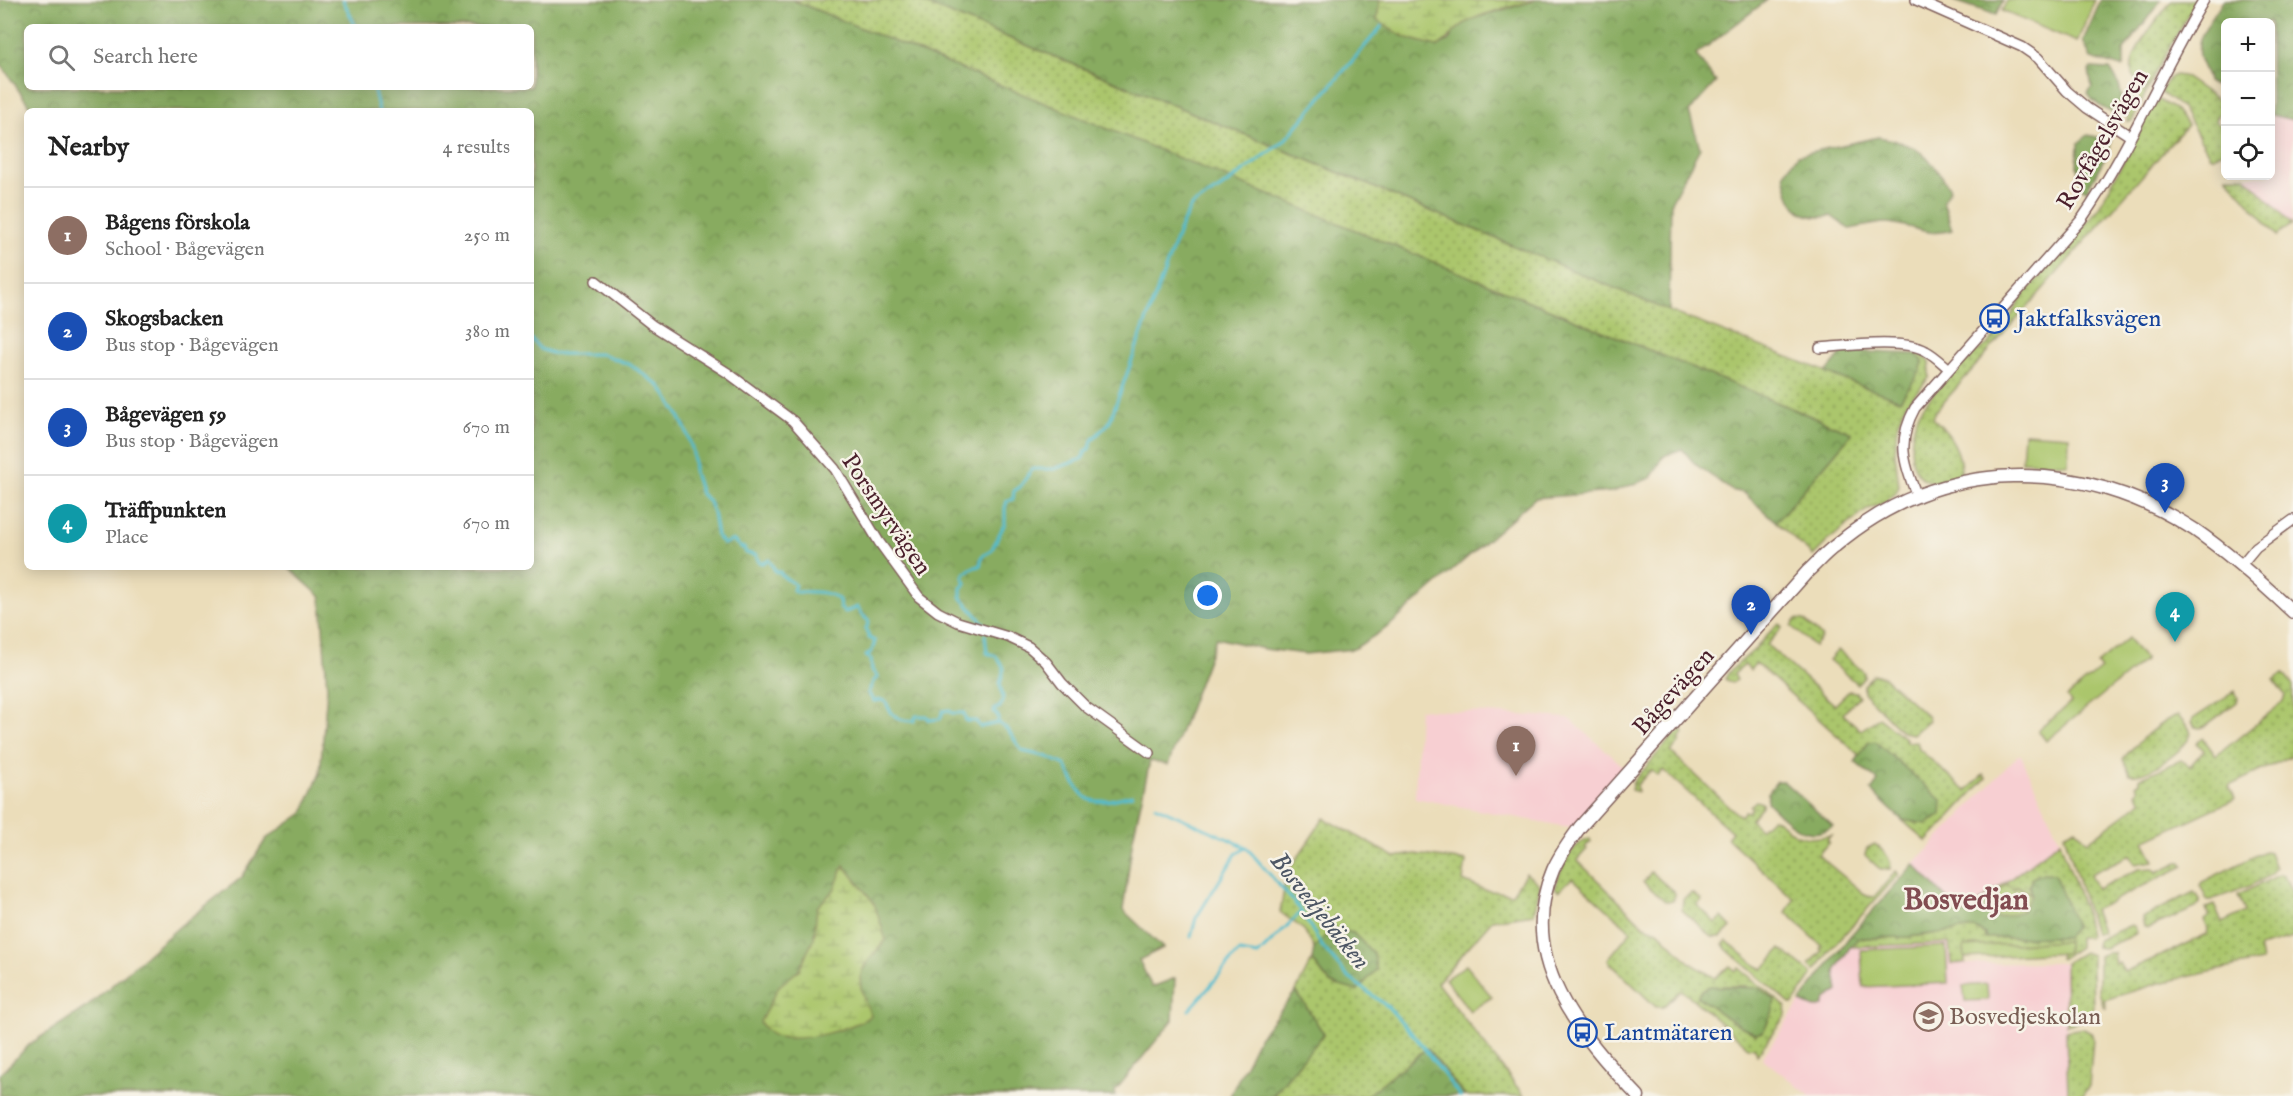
<!DOCTYPE html>
<meta charset="utf-8">
<style>
body{margin:0;font-family:"IM FELL English",serif;background:#f2f2f2;color:#222}
.controls{position:absolute;right:18px;top:18px;display:grid;overflow:hidden;border-radius:9px;box-shadow:0 3px 15px #0003}
.controls button{width:54px;height:54px;display:grid;place-items:center;padding:0;border:0;border-bottom:2px solid #e0e0e0;background:#fff;color:#222;font:30px sans-serif}
.you{position:absolute;left:1208px;top:596px;width:21px;height:21px;margin:-15px;border:4px solid #fff;border-radius:50%;background:#1a73e8;box-shadow:0 0 0 9px #1a73e833}
.badge{display:grid;place-items:center;width:39px;height:39px;border-radius:50%;background:#d1495b;color:#fff;font-size:20px;font-weight:700}
.pin{position:absolute;translate:-50% -50px;filter:drop-shadow(0 2px 3px #0008)}
.pin::after{content:'';position:absolute;top:32px;width:21px;height:18px;background:inherit;clip-path:polygon(0 0,100% 0,50% 100%)}
.list{margin:0;padding:0;list-style:none}
h2{display:flex;justify-content:space-between;align-items:center;height:78px;margin:0;padding:0 24px;font-size:26px}
h2 small{font-size:20px;font-weight:400;color:#767676}
.list li{display:grid;grid-template-columns:39px 1fr auto;gap:18px;align-items:center;box-sizing:border-box;height:96px;padding:0 24px;border-top:2px solid #e0e0e0}
.list b{display:block;font-size:22px;white-space:nowrap}
.list p{margin:0;font-size:20px;white-space:nowrap;color:#767676}
.list em{font-size:20px;font-style:normal;color:#767676}
.icon{flex:none;width:33px;height:33px;fill:none;stroke:currentColor;stroke-width:2;stroke-linecap:round;stroke-linejoin:round}
.map{position:relative;flex:none;width:2293px;height:1096px;overflow:hidden}
.search{position:absolute;background:#fff;box-shadow:0 3px 15px #0003;left:24px;top:24px;width:510px;height:66px;display:flex;align-items:center;gap:15px;box-sizing:border-box;padding:0 21px;border-radius:9px;color:#767676;font-size:22px}
.panel{position:absolute;background:#fff;box-shadow:0 3px 15px #0003;left:24px;top:108px;width:510px;height:462px;border-radius:9px}
.map>svg:first-child{display:block}
.built{fill:#f7cfd2}
.grass{fill:url(#grass-dots);stroke:#7a724c;stroke-width:1.5;fill-rule:evenodd}
.forest{fill:url(#forest-crowns);stroke:#696546;stroke-width:1.5;fill-rule:evenodd}
.wetland{fill:url(#wetland-marsh);stroke:#7a724c;stroke-width:1.5}
.green{fill:#abc66c;stroke:#7a724c;stroke-width:1.5}
.lines{fill:none;stroke-linecap:round;stroke-linejoin:round}
.stream{stroke:#52bcce;stroke-width:3}
.minor-casing{stroke:#82625d;stroke-width:12}
.tertiary-casing{stroke:#82625d;stroke-width:15}
.minor{stroke:#fff;stroke-width:9}
.tertiary{stroke:#fff;stroke-width:12}
.labels{text-anchor:middle;stroke-width:5;stroke-linejoin:round;paint-order:stroke}
.street-label{font-size:24px;fill:#4a1f2b;stroke:#f7f3e8}
.transit-label{font-size:24px;fill:#164399;stroke:#f7f3e8;text-anchor:start}
.education-label{font-size:24px;fill:#785e54;stroke:#f7f3e8;text-anchor:start}
.water-label{font-size:26px;font-style:italic;fill:#4d5664;stroke:#f7f3e8}
.district-label{font-size:30px;font-weight:bold;fill:#824c51;stroke:#f7f3e8}
</style>
<div class="map">
<svg width="2293" height="1096" viewBox="0 0 2293 1096">
<defs>
<pattern id="grass-dots" width="8" height="8" patternUnits="userSpaceOnUse" patternTransform="scale(1.5)"><rect width="8" height="8" fill="#abc66c"/><path d="M2 2h.1M6 6h.1" fill="none" stroke="#8da059" stroke-width="1.8" stroke-linecap="round"/></pattern>
<pattern id="forest-crowns" width="20" height="18" patternUnits="userSpaceOnUse" patternTransform="scale(1.5)"><rect width="20" height="18" fill="#88ab60"/><path d="M2 6a3 3 0 1 1 6 0M12 15a3 3 0 1 1 6 0" fill="none" stroke="#718b4f"/></pattern>
<pattern id="wetland-marsh" width="20" height="14" patternUnits="userSpaceOnUse" patternTransform="scale(1.5)"><rect width="20" height="14" fill="#abc66c"/><path d="M1 5h8M5 5V1M11 12h8M15 12V8" fill="none" stroke="#8da059"/></pattern>
</defs>
<rect width="100%" height="100%" fill="#f7f3e8"/>
<filter id="ink" filterUnits="userSpaceOnUse"><feTurbulence type="fractalNoise" baseFrequency=".0167" numOctaves="2"/><feDisplacementMap in="SourceGraphic" scale="12" xChannelSelector="R" yChannelSelector="G"/><feConvolveMatrix kernelMatrix="1 2 1 2 8 2 1 2 1" color-interpolation-filters="sRGB"/></filter>
<filter id="wash" filterUnits="userSpaceOnUse"><feTurbulence type="fractalNoise" baseFrequency=".008" numOctaves="4" result="noise"/><feDisplacementMap in="SourceGraphic" scale="24" xChannelSelector="R" yChannelSelector="G"/><feGaussianBlur stdDeviation="1.35" result="paint"/><feColorMatrix in="noise" values="0 0 0 0 0 0 0 0 0 0 0 0 0 0 0 0 0 1.4 0 .05"/><feComposite in="paint" operator="in"/></filter>
<g filter="url(#wash)">
<rect width="100%" height="100%" fill="#ebddba"/>
<path class="built" d="M2271,115L2293,120L2292,224L2245,176H2270Z
M1419,709L1569,718L1623,766L1610,785L1572,828L1415,798Z
M2018,755H2021L2060,841L1963,915L1914,864Z
M1950,943L1951,964L2065,963L2068,1096H1810L1762,1058L1800,1002L1815,1008L1838,991L1834,971L1850,947Z"/>
<path class="grass" d="M792,0H916L1364,183L1669,311L1900,400L1922,361L1916,354L1920,352L1930,362L1929,378L1906,404L1897,427L1895,453L1899,486L1896,493L1886,502L1868,509L1830,539L1813,556L1776,522L1852,433Z
M2172,0H2197L2161,62L2132,121L2128,122L2131,89L2136,88L2144,91L2147,86C2142,83 2134,81 2132,74C2127,52 2160,17 2172,0Z
M2175,75L2183,76L2225,105L2215,121L2225,129V150L2212,157L2210,156L2182,108L2160,92L2170,77Z
M2157,99L2176,110L2187,125L1936,411L1933,418C1950,433 1962,452 1961,475C1953,477 1942,482 1934,482C1903,480 1909,428 1921,410C1932,393 1950,377 1964,361L1967,362L1975,353L1987,345L2009,320L2019,301L2098,209Z
M2226,176H2245L2292,224L2277,236Z
M1796,619L1804,620L1822,637L1814,646L1791,626Z
M1777,624L1781,625L1782,628L1767,645L1835,705L1849,691L1856,692L1859,696L1843,714L1861,730L1879,718L1906,739V742L1917,741L1919,749L1966,791L1981,777L1983,775L1986,778L1927,842L1902,820L1903,818L1916,823L1868,743L1860,756L1756,663L1750,670L1745,665L1734,674L1737,680L1732,683L1725,679L1729,672L1755,649Z
M1838,650L1864,672V677L1857,684L1829,660Z
M2283,673L2293,686V755L2229,786L2235,799L2144,841L2154,861L2135,864L2130,855L2090,874L2097,889L2139,869L2153,868L2157,872L2178,862H2182L2184,866L2094,910L2103,933H2094L2064,834L2076,828L2087,842L2142,801L2136,793L2139,789L2136,785L2140,782V778L2181,760L2190,766L2204,750L2196,743L2203,738L2216,756L2283,702L2285,695L2274,680Z
M1873,674L1884,677L1927,716L1929,720L1913,734L1902,732L1864,693V685Z
M2235,691L2238,698L2237,702L2205,726L2200,728L2195,727L2192,722L2193,719Z
M2178,715L2189,728L2191,734C2184,751 2148,777 2130,774L2123,759C2134,745 2161,720 2178,715Z
M1680,731H1683L1684,734L1679,739L1681,741L1671,752L1736,813L1741,816L1745,811L1748,812L1752,808L1750,806L1756,801L1762,803V806L1750,820L1760,829L1772,818C1779,820 1783,825 1788,829C1801,840 1815,839 1831,835L1827,840L1829,842L1818,855L1867,896L1874,897L1896,871L1899,874L1831,949L1815,971L1809,965L1822,951L1820,949L1822,946L1786,912L1794,899L1727,838L1732,832L1663,770L1658,776L1651,770L1636,786L1638,792L1631,790L1633,782L1672,737Z
M1324,818L1395,857L1415,854L1466,861L1463,881L1485,890L1512,894L1526,873L1540,885L1534,914L1492,920L1437,983L1524,1096H1465L1427,1048L1366,1096H1272L1323,1035L1296,991L1312,960L1330,983L1333,928L1314,948L1304,930L1280,912L1287,873Z
M1590,839L1591,842L1585,847L1587,849L1577,860L1644,926L1658,931L1689,962L1715,978L1730,966L1736,971L1739,968L1786,1007V1015L1757,1055L1756,1050L1752,1047L1749,1048L1688,995L1681,990L1663,1007H1656L1610,963L1608,959L1631,931L1572,878L1559,891L1555,888C1559,873 1571,842 1590,839ZM1723,986H1746L1755,1034L1729,1019L1698,997Z
M2060,841L2084,909L2089,935L2088,937H2079V947L2061,959L2059,958L2060,953L2067,952L2066,941L1964,947L1965,963L1951,964L1949,943L1850,947L1860,938L1909,937L1975,928L1985,934V937H2066L2029,886L2031,894L2018,886L2014,890L1990,903L1984,899Z
M1875,844C1882,850 1893,858 1890,869L1881,870L1865,855L1867,848Z
M2265,851L2269,852L2275,868C2267,883 2227,894 2211,900H2207L2200,885L2202,882Z
M1651,872L1674,892L1675,895L1673,901H1665L1643,882Z
M2279,875L2284,876L2293,894V938L2259,947L2262,961L2163,982L2104,1000L2106,1008H2104L2099,992V956L2106,953H2113L2115,964L2119,962L2124,972C2152,959 2180,948 2207,934L2208,929L2204,920L2209,917L2206,908L2214,905L2222,923L2245,912L2238,895Z
M2194,892L2200,899V903L2196,908L2148,928L2144,927L2142,918Z
M1692,893L1702,900L1697,905L1716,923L1722,917L1731,927L1721,937H1712L1682,910L1683,899Z
M2131,925L2134,926L2137,932L2135,934L2104,948L2096,947L2097,940Z
M1727,941L1757,966L1763,969L1781,949L1810,972L1812,976L1793,1004H1790L1726,949L1723,944Z
M2083,952L2092,955L2093,1016L2092,1018L2066,1025L2065,963Z
M2084,1028L2091,1032L2093,1038L2089,1087L2083,1095L2068,1096L2066,1031Z"/>
<path class="forest" d="M0,0H792L1852,433L1776,522L1744,493L1731,490L1695,464L1682,449L1664,456L1651,478L1612,492L1535,498L1388,627L1354,649L1305,654L1264,649L1216,638L1168,765L1150,761L1133,838L1123,910L1163,948L1139,960L1152,987L1175,978L1173,1020L1115,1091L1116,1096H0V1074L30,1044L88,1006L181,925L242,877L266,839L303,813L320,773L327,689L321,597L288,567H531V111H33L0,63ZM27,27H531V87H27Z
M916,0H1380L1377,19C1399,38 1410,39 1438,46L1449,40L1455,30L1468,20L1536,0H1767L1696,55L1716,82L1689,112L1700,148L1671,202L1669,311L1364,183Z
M1952,0H2003L1996,15Z
M2101,0H2161L2124,50V66L2121,67L2091,58L2083,41Z
M2223,0H2293V120L2271,115L2270,22H2226L2225,92L2208,82C2207,71 2201,66 2199,56C2195,35 2214,17 2223,0Z
M2091,68L2110,69C2120,83 2123,95 2122,113L2117,115C2105,109 2094,105 2088,93L2092,87L2089,71Z
M2088,135L2111,140L2110,148L2087,190L2082,188L2077,167L2078,143Z
M1878,137C1915,142 1931,156 1950,189L1943,201L1952,230C1927,238 1910,224 1887,223C1878,222 1859,228 1849,229L1831,216C1798,222 1788,202 1784,173L1798,155Z
M1844,351L1916,354L1923,361L1920,372L1900,400L1826,373Z
M1875,741L1942,801L1941,815L1927,824L1902,820L1871,791L1878,781L1855,762L1868,743Z
M1777,781H1783L1833,826C1807,845 1785,820 1767,802L1768,793Z
M1914,864L1962,915L1984,899L1990,903L1999,918L2031,894L2029,886L2032,878L2043,873L2054,874L2076,926L2066,937L1985,938V934L1975,928L1909,937L1860,938L1850,947L1835,971L1838,991L1825,999L1823,1006L1815,1008L1800,1002L1850,936Z
M1333,928L1353,933L1374,954L1376,970L1357,991L1330,983L1312,960L1314,948Z
M1710,986L1759,988L1775,1000L1773,1011L1763,1032L1755,1034L1729,1019L1698,997L1699,993Z
M1296,991L1324,1034L1272,1096H1230L1258,1039Z
M1427,1048L1465,1096H1366Z"/>
<path class="wetland" d="M1380,0H1536C1516,6 1483,12 1467,22C1454,29 1450,39 1438,46C1410,39 1399,38 1377,19Z
M844,865L874,903L886,940C857,974 853,972 871,1016C848,1030 805,1042 778,1037C769,1035 764,1028 760,1022L779,986L799,970L814,938L817,907L834,890Z"/>
<path class="green" d="M2007,0H2095L2077,42L2002,11Z
M2024,433L2069,436L2068,464L2022,461Z
M2128,638L2145,660L2046,741L2038,730L2071,703L2067,697L2101,669L2097,664Z
M2007,884L2014,890L2017,886L2031,894L2022,911L1998,918L1990,903L1997,898L1999,891Z
M2067,941V953L1965,958L1964,947Z
M1946,946L1948,983L1863,987L1861,950Z
M1466,965L1492,997L1470,1011L1445,979Z
M1987,984L1988,1000L1965,1001L1963,986Z"/>
<g class="lines">
<path class="stream" d="M343,0L356,27
M373,87L379,111
M531,339L540,349L555,354H602L631,365L661,387L678,414L686,430L693,452L694,472L701,494L708,500L713,512L717,537L724,544L733,540L740,547L744,548L746,553L756,555L759,562L762,563L769,560L776,572H780C783,580 791,579 795,585L793,590L795,592C808,592 829,590 839,600L840,608L845,612L858,607L861,614L869,621L866,629L869,638L875,641L872,651L866,656L871,659L872,670L878,678L874,680L868,693L874,701L882,700L886,702C891,716 899,721 914,721L916,716H927L929,720L940,719L943,711L949,710L952,713H964L966,721H976L980,727L998,723L1008,730L1022,751L1048,757L1065,765C1086,806 1088,806 1132,795
M985,625L961,597V588L966,583L963,577C966,570 973,567 980,566L982,556L991,551L1005,523V508L1007,501L1013,499L1014,491L1020,487L1032,469H1054L1082,459L1086,451L1090,448L1092,440L1109,423L1179,231L1191,206L1221,188L1284,141L1382,26
M985,635L987,653L996,656L1004,668L1000,684L1003,698L1000,707L995,709L994,712L998,716V723
M1155,806L1246,847L1299,908L1322,946L1348,977L1388,1007L1417,1039L1460,1096
M1191,937L1196,918L1236,854L1246,847
M1189,1010C1207,992 1221,971 1239,952L1258,955L1301,912"/>
</g>
</g>
<g filter="url(#ink)">
<g class="lines">
<defs>
<path id="minor" d="M1916,0L2022,47L2038,58L2067,91L2087,108L2130,136
M596,281L652,325L728,373L793,421L835,469L879,542L919,597L938,612L958,622L1008,637L1029,647L1046,662L1062,683L1086,707L1150,753
M1820,348C1846,346 1904,338 1926,351C1934,355 1941,362 1948,368
M1917,496C1903,462 1897,441 1915,408L2081,220C2129,151 2161,72 2204,0
M2241,565L2256,547L2293,520"/>
<path id="tertiary" d="M1638,1096C1580,1035 1515,959 1553,870C1560,854 1570,841 1580,827L1808,571C1817,563 1825,553 1835,546C1941,455 2081,456 2195,530C2230,554 2262,583 2293,612"/>
</defs>
<use href="#minor" class="minor-casing"/>
<use href="#tertiary" class="tertiary-casing"/>
<use href="#minor" class="minor"/>
<use href="#tertiary" class="tertiary"/>
</g>
</g>
<defs>
<symbol id="bus-ring" viewBox="-11 -11 22 22"><circle r="9.5" fill="#f7f3e8" stroke="#1a4fb4" stroke-width="1.5"/><path d="M-5-6H5V4H4V6H2V4H-2V6H-4V4H-5ZM-3.5-4V0h7V-4ZM-3.5 1.2v1.5H-2V1.2ZM2 1.2v1.5H3.5V1.2Z" fill="#1a4fb4"/></symbol>
<symbol id="school-ring" viewBox="-11 -11 22 22"><circle r="9.5" fill="#f7f3e8" stroke="#8d6e63" stroke-width="1.5"/><path d="M0-5L7-2L0 1L-7-2ZM-4 1L0 2.5L4 1V4Q0 6-4 4Z" fill="#8d6e63"/></symbol>
</defs>
<g fill-rule="evenodd">
<use href="#bus-ring" x="1978" y="302" width="33" height="33"/>
<use href="#school-ring" x="1912" y="1000" width="33" height="33"/>
<use href="#bus-ring" x="1566" y="1016" width="33" height="33"/>
</g>
<g class="labels">
<g class="street-label">
<text transform="translate(2102 139) rotate(-60)" y="8">Rovfågelsvägen</text>
<text transform="translate(887 514) rotate(56)" y="8">Porsmyrvägen</text>
<text transform="translate(1673 691) rotate(-48)" y="8">Bågevägen</text>
</g>
<g class="transit-label">
<text x="2016" y="326">Jaktfalksvägen</text>
<text x="1604" y="1040">Lantmätaren</text>
</g>
<g class="education-label">
<text x="1949" y="1024">Bosvedjeskolan</text>
</g>
<g class="water-label">
<text transform="translate(1321 910) rotate(51)" y="9">Bosvedjebäcken</text>
</g>
<g class="district-label">
<text x="1966" y="909">Bosvedjan</text>
</g>
</g>
</svg>
<div class="controls">
<button>+</button>
<button>−</button>
<button><svg class="icon" aria-label="locate" viewBox="0 0 24 24"><circle cx="12" cy="12" r="6"/><path d="M12 2v4M12 18v4M2 12h4M18 12h4"/></svg></button>
</div>
<div class="you"></div>
<div class="pin badge" style="left:1516px;top:776px;background:#8d6e63">1</div>
<div class="pin badge" style="left:1751px;top:635px;background:#1a4fb4">2</div>
<div class="pin badge" style="left:2165px;top:513px;background:#1a4fb4">3</div>
<div class="pin badge" style="left:2175px;top:642px;background:#0f9aa8">4</div>
<div class="search"><svg class="icon" aria-label="search" viewBox="0 0 24 24"><circle cx="10" cy="10" r="6"/><path d="M15 15l6 6"/></svg>Search here</div>
<section class="panel">
<h2>Nearby<small>4 results</small></h2>
<ul class="list">
<li><span class="badge" style="background:#8d6e63">1</span><div><b>Bågens förskola</b><p>School · Bågevägen</p></div><em>250 m</em></li>
<li><span class="badge" style="background:#1a4fb4">2</span><div><b>Skogsbacken</b><p>Bus stop · Bågevägen</p></div><em>380 m</em></li>
<li><span class="badge" style="background:#1a4fb4">3</span><div><b>Bågevägen 59</b><p>Bus stop · Bågevägen</p></div><em>670 m</em></li>
<li><span class="badge" style="background:#0f9aa8">4</span><div><b>Träffpunkten</b><p>Place</p></div><em>670 m</em></li>
</ul>
</section>
</div>
